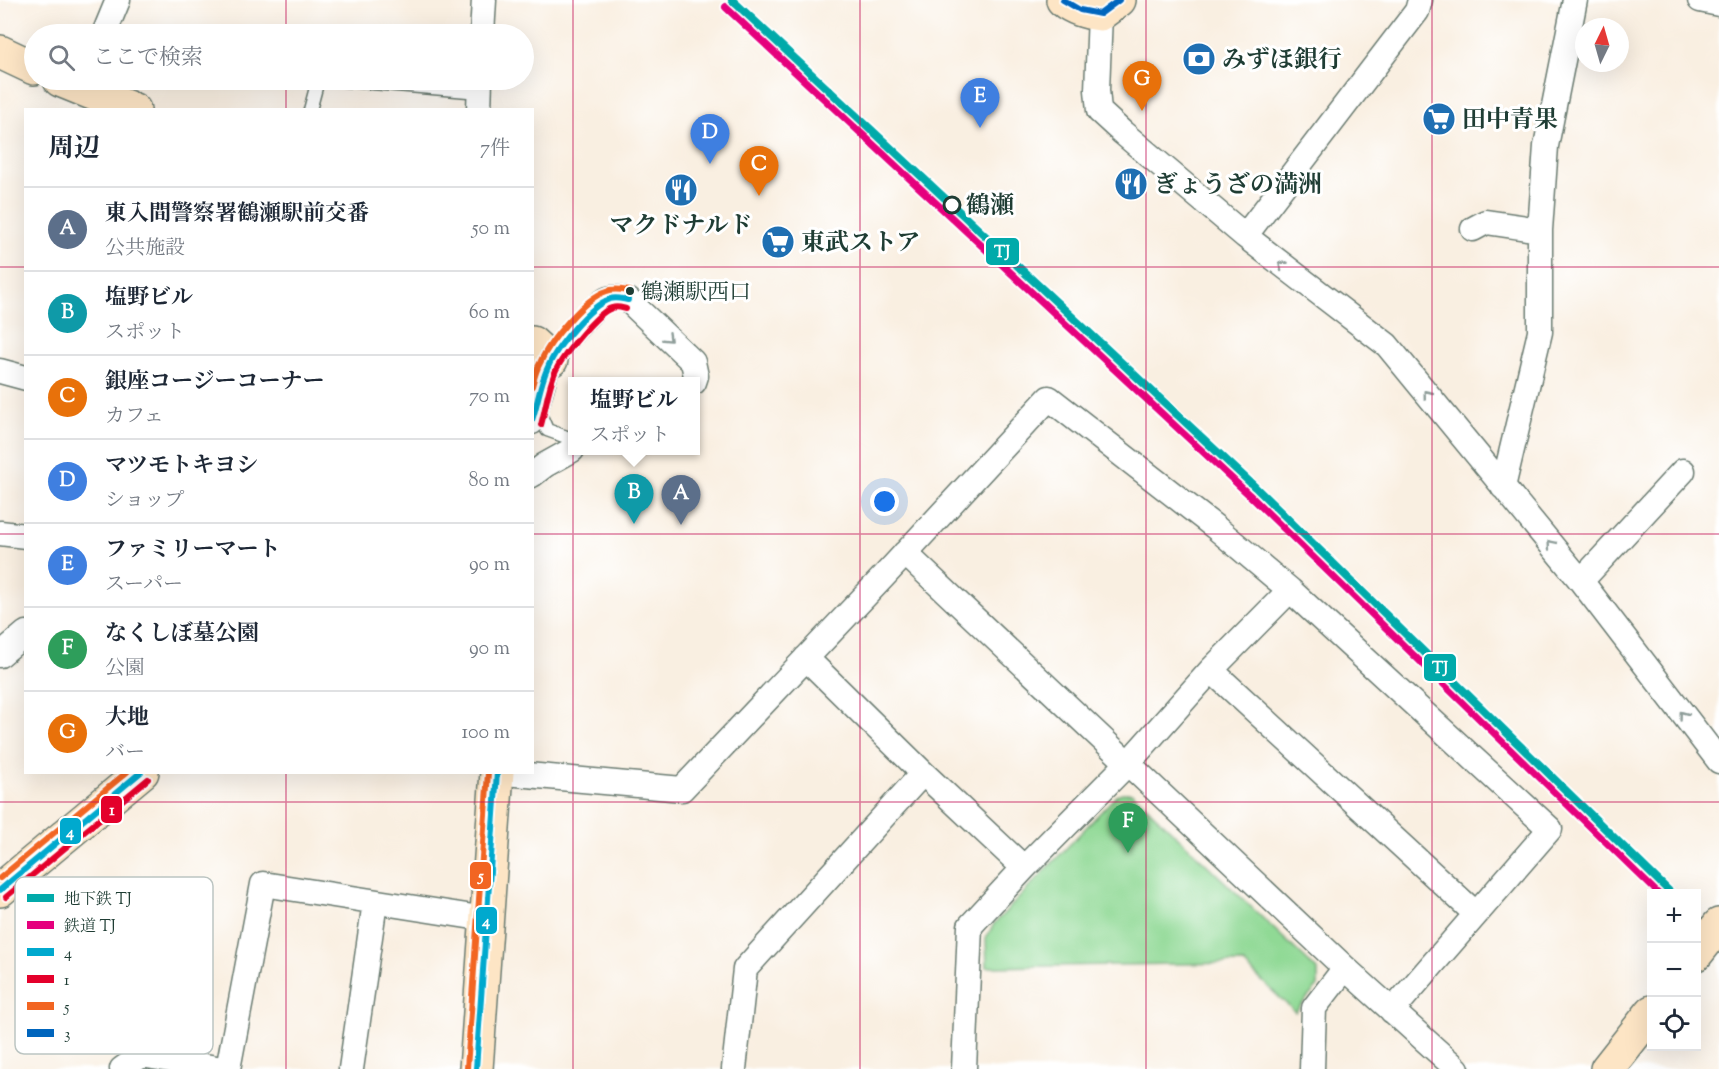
<!DOCTYPE html>
<html lang="ja">
<meta charset="utf-8">
<style>
body{margin:0;font-family:"Sorts Mill Goudy","Noto Serif JP",serif;background:#f2f2f3;color:#1f2937}
.controls{position:absolute;right:18px;bottom:18px;display:grid;overflow:hidden;border-radius:0px;box-shadow:0 6px 24px #0002}
.controls button{width:54px;height:54px;display:grid;place-items:center;padding:0;border:0;border-bottom:2px solid #e0e1e3;background:#fff;color:#1f2937;font:30px sans-serif}
.compass{position:absolute;left:1575px;top:18px;width:54px;height:54px;border-radius:50%;background:#fff;box-shadow:0 6px 24px #0002;rotate:5deg}
.you{position:absolute;left:885px;top:502px;width:21px;height:21px;margin:-15px;border:4px solid #fff;border-radius:50%;background:#1a73e8;box-shadow:0 0 0 9px #1a73e833}
.badge{display:grid;place-items:center;width:39px;height:39px;border-radius:50%;background:#111827;color:#fff;font-size:20px;font-weight:700}
.pin{position:absolute;translate:-50% -50px;filter:drop-shadow(0 2px 3px #0008)}
.pin::after{content:'';position:absolute;top:32px;width:21px;height:18px;background:inherit;clip-path:polygon(0 0,100% 0,50% 100%)}
.popup{position:absolute;left:568px;top:377px;width:132px;height:78px;box-sizing:border-box;display:grid;place-content:center;border-radius:0px;background:#fff;filter:drop-shadow(0 2px 4px #0005);font-size:20px;white-space:nowrap;color:#747a83}
.popup b{font-size:22px;color:#1f2937}
.popup::after{content:'';position:absolute;left:50%;top:100%;margin-left:-12px;border:12px solid transparent;border-top-color:#fff}
.list{margin:0;padding:0;list-style:none}
h2{display:flex;justify-content:space-between;align-items:center;height:78px;margin:0;padding:0 24px;font-size:26px}
h2 small{font-size:20px;font-weight:400;color:#747a83}
.list li{display:grid;grid-template-columns:39px 1fr auto;gap:18px;align-items:center;box-sizing:border-box;height:84px;padding:0 24px;border-top:2px solid #e0e1e3}
.list b{display:block;font-size:22px;white-space:nowrap}
.list p{margin:0;font-size:20px;white-space:nowrap;color:#747a83}
.list em{font-size:20px;font-style:normal;color:#747a83}
.icon{flex:none;width:33px;height:33px;fill:none;stroke:currentColor;stroke-width:2;stroke-linecap:round;stroke-linejoin:round}
.map{position:relative;flex:none;width:1719px;height:1069px;overflow:hidden}
.search{position:absolute;background:#fff;box-shadow:0 6px 24px #0002;left:24px;top:24px;width:510px;height:66px;display:flex;align-items:center;gap:15px;box-sizing:border-box;padding:0 21px;border-radius:33px;color:#747a83;font-size:22px}
.panel{position:absolute;background:#fff;box-shadow:0 6px 24px #0002;left:24px;top:108px;width:510px;height:666px;border-radius:0px}
.map>svg:first-child{display:block}
.green{fill:#90d995;stroke:#588b64;stroke-width:1.5}
.lines{fill:none;stroke-linecap:round;stroke-linejoin:round}
.lane-casing{stroke:#6b7b71;stroke-width:15}
.street-casing{stroke:#6b7b71;stroke-width:27}
.secondary-casing{stroke:#6b7b71;stroke-width:36}
.lane{stroke:#fff;stroke-width:12}
.street{stroke:#fff;stroke-width:24}
.secondary{stroke:#fde5c5;stroke-width:33}
.bus-1-casing{stroke:#fff;stroke-width:10}
.bus-2-casing{stroke:#fff;stroke-width:10}
.bus-3-casing{stroke:#fff;stroke-width:10}
.bus-4-casing{stroke:#fff;stroke-width:10}
.bus-1{stroke:#00a9ce;stroke-width:6}
.bus-2{stroke:#e4002b;stroke-width:6}
.bus-3{stroke:#f26522;stroke-width:6}
.bus-4{stroke:#0065bd;stroke-width:6}
.rail-1-casing{stroke:#fff;stroke-width:12}
.rail-1{stroke:#e5007d;stroke-width:8}
.metro-1-casing{stroke:#fff;stroke-width:12}
.metro-1{stroke:#01aaaa;stroke-width:8}
.oneway{stroke:#8f9e9a}
.grid{fill:none;stroke:#c2185b;stroke-width:1.5;stroke-opacity:0.55}
.stop-dot{fill:#fff;stroke:#1f3d34;stroke-width:3}
.bus-dot{fill:#1f3d34;stroke:#fff;stroke-width:2}
.labels{text-anchor:middle;stroke-width:6;stroke-linejoin:round;paint-order:stroke}
.bus-label{font-size:22px;fill:#1f3d34;stroke:#fff;text-anchor:start}
.poi-label{font-size:24px;font-weight:bold;fill:#1f3d34;stroke:#fff;text-anchor:start}
.stop-label{font-size:24px;font-weight:bold;fill:#1f3d34;stroke:#fff;text-anchor:start}
.key{fill:#fff;stroke:#bcc5c2;stroke-width:1.5}
.key-label{font-size:16px;fill:#1f3d34}
.line-badge{stroke:#fff;stroke-width:2}
.badge-label{font-size:16px;text-anchor:middle;font-weight:bold;fill:#fff}
</style>
<div class="map">
<svg width="1719" height="1069" viewBox="0 0 1719 1069">
<rect width="100%" height="100%" fill="#fff"/>
<filter id="ink" filterUnits="userSpaceOnUse"><feTurbulence type="fractalNoise" baseFrequency=".0167" numOctaves="2"/><feDisplacementMap in="SourceGraphic" scale="12" xChannelSelector="R" yChannelSelector="G"/><feConvolveMatrix kernelMatrix="1 2 1 2 8 2 1 2 1" color-interpolation-filters="sRGB"/></filter>
<filter id="wash" filterUnits="userSpaceOnUse"><feTurbulence type="fractalNoise" baseFrequency=".008" numOctaves="4" result="noise"/><feDisplacementMap in="SourceGraphic" scale="24" xChannelSelector="R" yChannelSelector="G"/><feGaussianBlur stdDeviation="1.35" result="paint"/><feColorMatrix in="noise" values="0 0 0 0 0 0 0 0 0 0 0 0 0 0 0 0 0 1.4 0 .05"/><feComposite in="paint" operator="in"/></filter>
<g filter="url(#wash)">
<rect width="100%" height="100%" fill="#f9efe1"/>
<path class="green" d="M1122,793H1132L1318,971V986L1295,1012L1243,963L987,967L986,938L994,924L1117,795Z"/>
</g>
<g filter="url(#ink)">
<g class="lines">
<defs>
<path id="lane" d="M336,80L480,92
M310,110L318,80
M538,409L547,430L572,439"/>
<path id="street" d="M1700,0L1719,4
M1100,14L1097,90L1099,111L1123,133L1245,236L1387,345L1581,581L1719,761
M104,34L118,0
M482,34L484,0
M479,110L480,80
M1473,229L1486,222L1540,230
M1245,236L1417,11L1420,0
M0,371L26,378
M532,422L547,368L551,360C561,345 593,305 608,299C615,297 621,298 628,300L693,362L696,376L694,382
M532,475L545,465L572,450
M1503,487L1540,332V230L1546,146L1575,0
M0,533L26,536
M905,553L1345,968L1457,1069
M1581,581L1683,471
M0,655L26,633
M806,658L923,773L1024,868
M1211,670L1290,590
M494,772L682,789L885,575L1049,398L1215,527L1290,590L1550,829L1392,1011
M122,1069L142,1055L222,1069
M228,1069L263,884L486,919
M351,1069L375,902
M734,1069L745,969L923,773
M964,1069L970,926L1024,868L1128,763L1211,670L1476,914
M1312,1069L1314,1008L1345,968"/>
<path id="secondary" d="M1063,0C1074,9 1086,12 1100,14L1119,0
M0,52L34,68
M60,80L134,110
M532,343L551,360
M0,890L142,772
M1696,954L1719,925
M476,1069L497,772
M1607,1069L1652,1012"/>
</defs>
<use href="#lane" class="lane-casing"/>
<use href="#street" class="street-casing"/>
<use href="#secondary" class="secondary-casing"/>
<use href="#lane" class="lane"/>
<use href="#street" class="street"/>
<use href="#secondary" class="secondary"/>
<defs>
<path id="bus-1" d="M532,420C538,403 540,383 548,367C556,348 590,305 610,299C616,297 622,299 628,300
M0,890L141,772
M476,1069L497,772"/>
<path id="bus-2" d="M541,425C546,407 548,387 556,370C563,356 597,312 612,308C617,306 622,308 626,309
M6,897L148,779"/>
<path id="bus-3" d="M532,386C534,378 536,370 540,363C549,342 584,298 607,291C614,288 622,290 630,291
M0,878L127,772
M467,1068L488,772"/>
<path id="bus-4" d="M1063,0L1080,10L1100,14L1119,0"/>
</defs>
<use href="#bus-1" class="bus-1-casing"/>
<use href="#bus-2" class="bus-2-casing"/>
<use href="#bus-3" class="bus-3-casing"/>
<use href="#bus-4" class="bus-4-casing"/>
<use href="#bus-1" class="bus-1"/>
<use href="#bus-2" class="bus-2"/>
<use href="#bus-3" class="bus-3"/>
<use href="#bus-4" class="bus-4"/>
<defs>
<path id="rail-1" d="M726,7L1249,494L1660,894"/>
</defs>
<use href="#rail-1" class="rail-1-casing"/>
<use href="#rail-1" class="rail-1"/>
<defs>
<path id="metro-1" d="M732,0L1255,487L1672,894"/>
</defs>
<use href="#metro-1" class="metro-1-casing"/>
<use href="#metro-1" class="metro-1"/>
</g>
<defs><path id="oneway-chevron" d="M-2-3.5L2.5 0L-2 3.5" fill="none" stroke-width="1.6" stroke-linecap="round" stroke-linejoin="round" transform="scale(1.5)"/></defs>
<g class="oneway">
<use href="#oneway-chevron" transform="translate(1282 265) rotate(-142)"/>
<use href="#oneway-chevron" transform="translate(668 338) rotate(44)"/>
<use href="#oneway-chevron" transform="translate(1427 394) rotate(-129)"/>
<use href="#oneway-chevron" transform="translate(1551 544) rotate(-130)"/>
<use href="#oneway-chevron" transform="translate(1683 715) rotate(-127)"/>
</g>
</g>
<path class="grid" d="M286,0V34M573,0V1069M860,0V1069M1146,0V1069M1432,0V1069M286,80V110M0,267H26M532,267H1719M0,534H26M532,534H1719M286,772V1069M0,802H1719"/>
<defs>
<symbol id="bank-disc" viewBox="-11 -11 22 22"><circle r="9.5" fill="#1f6fb2" stroke="#fff"/><path d="M-6-4H6V4H-6ZM0-2.3a2.3 2.3 0 1 0 0 4.6a2.3 2.3 0 1 0 0-4.6Z" fill="#fff"/></symbol>
<symbol id="supermarket-disc" viewBox="-11 -11 22 22"><circle r="9.5" fill="#1f6fb2" stroke="#fff"/><path d="M-6-5.5h2.5l.6 2H6L4.5 2H-2.5L-4.4-4H-6ZM-1.5 3.2a1.3 1.3 0 1 0 .1 0ZM3 3.2a1.3 1.3 0 1 0 .1 0Z" fill="#fff"/></symbol>
<symbol id="restaurant-disc" viewBox="-11 -11 22 22"><circle r="9.5" fill="#1f6fb2" stroke="#fff"/><path d="M-5-6h1v4h1v-4h1v4h1v-4h1v5L-1.5 .5V6h-2V.5L-5-1ZM5-6V6H3V1.5H1.5Q1.5-4 5-6Z" fill="#fff"/></symbol>
</defs>
<g fill-rule="evenodd">
<use href="#bank-disc" x="1180" y="40" width="38" height="38"/>
<use href="#supermarket-disc" x="1420" y="100" width="38" height="38"/>
<use href="#restaurant-disc" x="1112" y="165" width="38" height="38"/>
<use href="#restaurant-disc" x="662" y="171" width="38" height="38"/>
<use href="#supermarket-disc" x="759" y="223" width="38" height="38"/>
</g>
<circle class="stop-dot" cx="952" cy="205" r="8"/>
<circle class="bus-dot" cx="630" cy="291" r="5"/>
<g class="labels">
<g class="bus-label">
<text x="641" y="299">鶴瀬駅西口</text>
</g>
<g class="poi-label">
<text x="1222" y="67">みずほ銀行</text>
<text x="1462" y="127">田中青果</text>
<text x="1154" y="192">ぎょうざの満洲</text>
<text x="681" y="233" text-anchor="middle">マクドナルド</text>
<text x="801" y="250">東武ストア</text>
</g>
<g class="stop-label">
<text x="966" y="213">鶴瀬</text>
</g>
</g>
<rect x="15" y="877" width="198" height="177" rx="9" class="key"/>
<rect x="27" y="894" width="27" height="8" fill="#01aaaa"/>
<rect x="27" y="921" width="27" height="8" fill="#e5007d"/>
<rect x="27" y="948" width="27" height="8" fill="#00a9ce"/>
<rect x="27" y="975" width="27" height="8" fill="#e4002b"/>
<rect x="27" y="1002" width="27" height="8" fill="#f26522"/>
<rect x="27" y="1029" width="27" height="8" fill="#0065bd"/>
<g class="key-label">
<text x="64" y="904">地下鉄 TJ</text>
<text x="64" y="931">鉄道 TJ</text>
<text x="64" y="958">4</text>
<text x="64" y="985">1</text>
<text x="64" y="1012">5</text>
<text x="64" y="1039">3</text>
</g>
<g class="line-badge">
<rect x="985" y="237" width="35" height="29" rx="6" fill="#01aaaa"/>
<rect x="1423" y="653" width="34" height="29" rx="6" fill="#01aaaa"/>
<rect x="100" y="795" width="23" height="29" rx="6" fill="#e4002b"/>
<rect x="59" y="817" width="23" height="28" rx="6" fill="#00a9ce"/>
<rect x="469" y="861" width="23" height="29" rx="6" fill="#f26522"/>
<rect x="475" y="906" width="23" height="29" rx="6" fill="#00a9ce"/>
</g>
<g class="badge-label">
<text x="1002" y="257">TJ</text>
<text x="1440" y="673">TJ</text>
<text x="112" y="815">1</text>
<text x="70" y="837">4</text>
<text x="481" y="881">5</text>
<text x="486" y="926">4</text>
</g>
</svg>
<div class="controls">
<button>+</button>
<button>−</button>
<button><svg class="icon" aria-label="locate" viewBox="0 0 24 24"><circle cx="12" cy="12" r="6"/><path d="M12 2v4M12 18v4M2 12h4M18 12h4"/></svg></button>
</div>
<svg class="compass" viewBox="-18 -18 36 36"><path d="M0-13l5 13h-10z" fill="#e53935"/><path d="M0 13l5-13h-10z" fill="#747a83"/></svg>
<div class="you"></div>
<div class="pin badge" style="left:681px;top:525px;background:#5c6f8a">A</div>
<div class="pin badge" style="left:634px;top:524px;background:#0f9aa8">B</div>
<div class="popup"><b>塩野ビル</b>スポット</div>
<div class="pin badge" style="left:759px;top:196px;background:#e8710a">C</div>
<div class="pin badge" style="left:710px;top:164px;background:#3f7fe0">D</div>
<div class="pin badge" style="left:980px;top:128px;background:#3f7fe0">E</div>
<div class="pin badge" style="left:1128px;top:853px;background:#2e9e5b">F</div>
<div class="pin badge" style="left:1142px;top:111px;background:#e8710a">G</div>
<div class="search"><svg class="icon" aria-label="search" viewBox="0 0 24 24"><circle cx="10" cy="10" r="6"/><path d="M15 15l6 6"/></svg>ここで検索</div>
<section class="panel">
<h2>周辺<small>7件</small></h2>
<ul class="list">
<li><span class="badge" style="background:#5c6f8a">A</span><div><b>東入間警察署鶴瀬駅前交番</b><p>公共施設</p></div><em>50 m</em></li>
<li><span class="badge" style="background:#0f9aa8">B</span><div><b>塩野ビル</b><p>スポット</p></div><em>60 m</em></li>
<li><span class="badge" style="background:#e8710a">C</span><div><b>銀座コージーコーナー</b><p>カフェ</p></div><em>70 m</em></li>
<li><span class="badge" style="background:#3f7fe0">D</span><div><b>マツモトキヨシ</b><p>ショップ</p></div><em>80 m</em></li>
<li><span class="badge" style="background:#3f7fe0">E</span><div><b>ファミリーマート</b><p>スーパー</p></div><em>90 m</em></li>
<li><span class="badge" style="background:#2e9e5b">F</span><div><b>なくしぼ墓公園</b><p>公園</p></div><em>90 m</em></li>
<li><span class="badge" style="background:#e8710a">G</span><div><b>大地</b><p>バー</p></div><em>100 m</em></li>
</ul>
</section>
</div>
